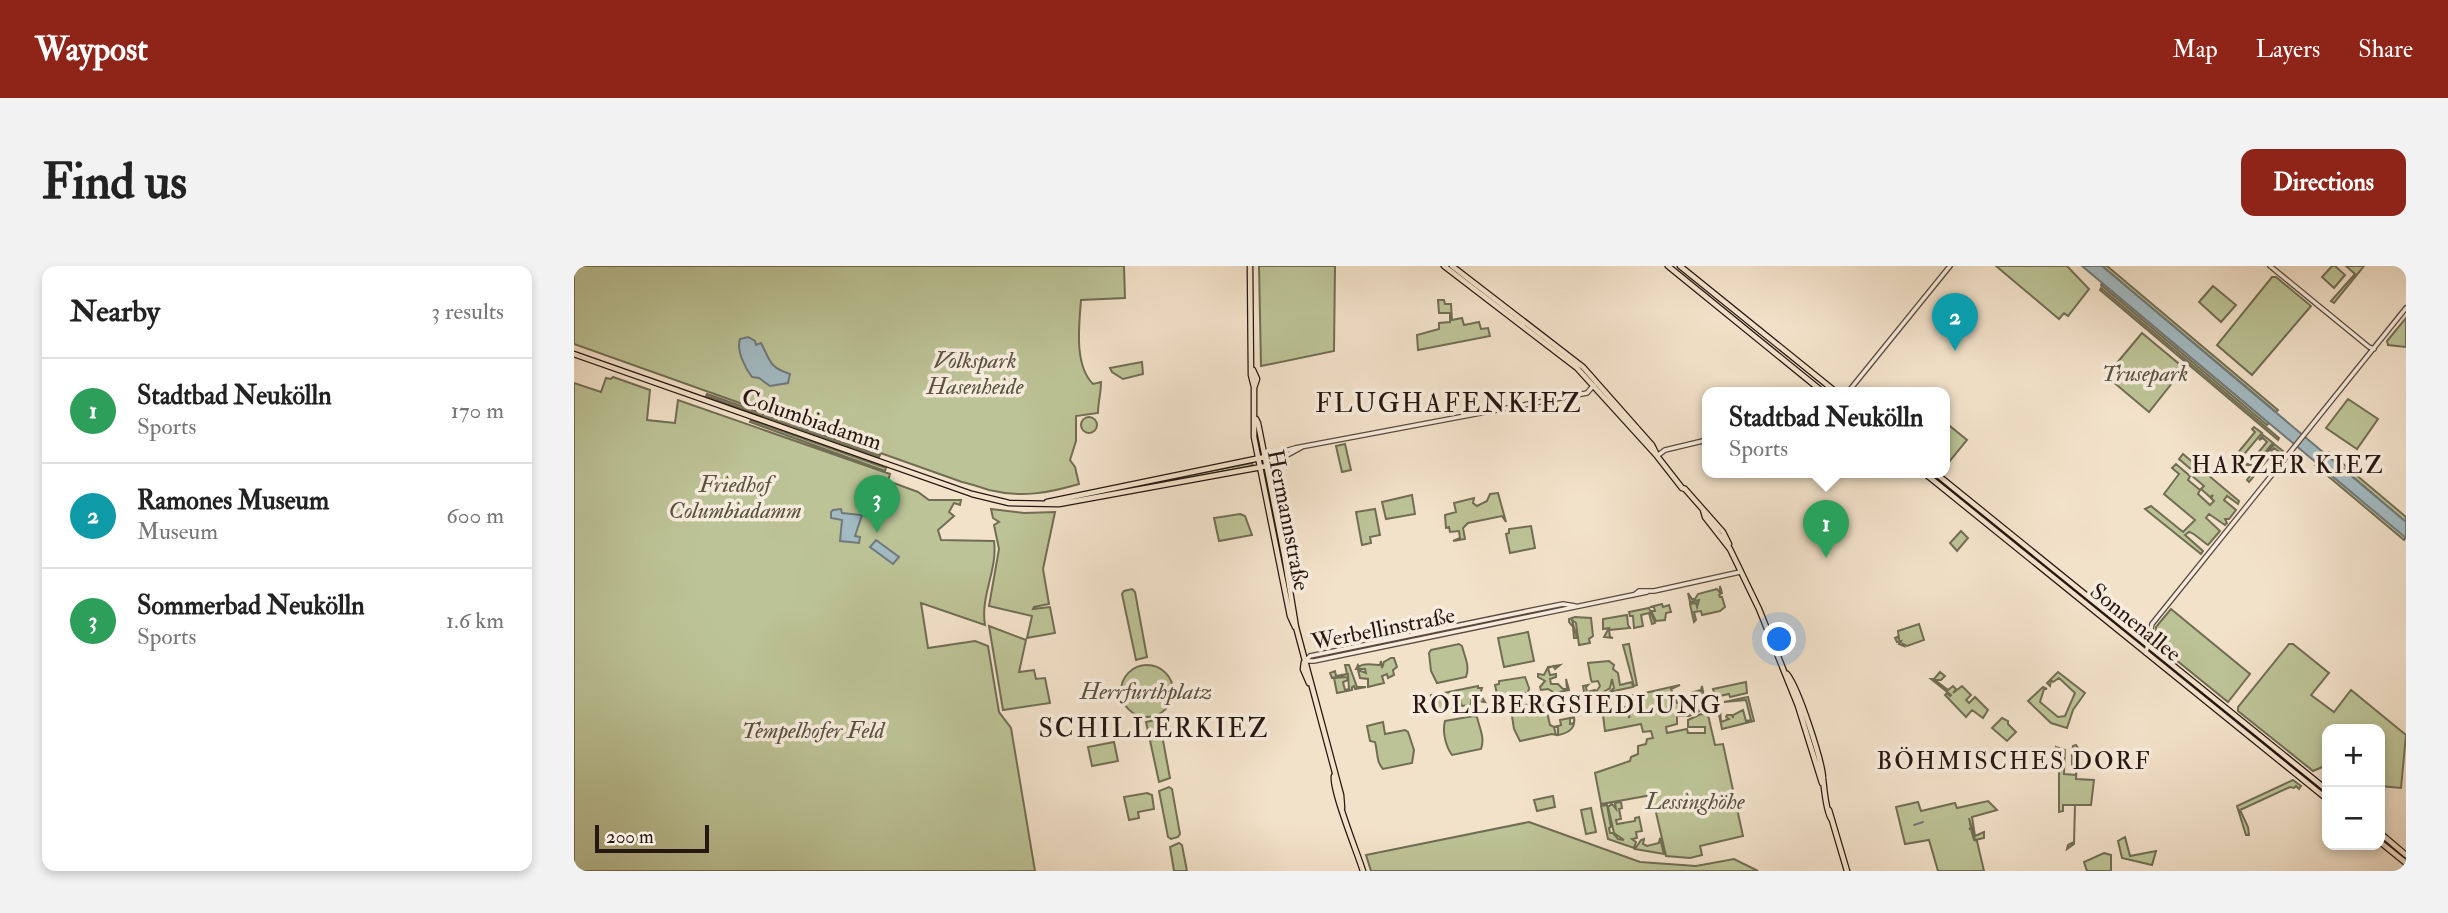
<!DOCTYPE html>
<meta charset="utf-8">
<style>
body{margin:0;font-family:"IM FELL Double Pica",serif;background:#f2f2f2;color:#222}
.controls{position:absolute;right:21px;bottom:21px;display:grid;overflow:hidden;border-radius:14px;box-shadow:0 4px 10px #0003}
.controls button{width:63px;height:63px;display:grid;place-items:center;padding:0;border:0;border-bottom:2px solid #e0e0e0;background:#fff;color:#222;font:35px sans-serif}
.scale{position:absolute;left:21px;bottom:18px;width:114px;box-sizing:border-box;padding-left:7px;border:4px solid #261712;border-top:0;font-size:19px;line-height:24px;white-space:nowrap;color:#261712;-webkit-text-stroke:5px #f7ecdd;paint-order:stroke}
.you{position:absolute;left:1206px;top:374px;width:24px;height:24px;margin:-18px;border:5px solid #fff;border-radius:50%;background:#1a73e8;box-shadow:0 0 0 10px #1a73e833}
.badge{display:grid;place-items:center;width:46px;height:46px;border-radius:50%;background:#8f2418;color:#fff;font-size:23px;font-weight:700}
.pin{position:absolute;translate:-50% -58px;filter:drop-shadow(0 2px 4px #0008)}
.pin::after{content:'';position:absolute;top:37px;width:24px;height:21px;background:inherit;clip-path:polygon(0 0,100% 0,50% 100%)}
.popup{position:absolute;left:1128px;top:121px;width:248px;height:91px;box-sizing:border-box;display:grid;place-content:center;border-radius:14px;background:#fff;filter:drop-shadow(0 2px 5px #0005);font-size:23px;white-space:nowrap;color:#767676}
.popup b{font-size:26px;color:#222}
.popup::after{content:'';position:absolute;left:50%;top:100%;margin-left:-14px;border:14px solid transparent;border-top-color:#fff}
.list{margin:0;padding:0;list-style:none}
h2{display:flex;justify-content:space-between;align-items:center;height:91px;margin:0;padding:0 28px;font-size:30px}
h2 small{font-size:23px;font-weight:400;color:#767676}
.list li{display:grid;grid-template-columns:46px 1fr auto;gap:21px;align-items:center;box-sizing:border-box;height:105px;padding:0 28px;border-top:2px solid #e0e0e0}
.list b{display:block;font-size:26px;white-space:nowrap}
.list p{margin:0;font-size:23px;white-space:nowrap;color:#767676}
.list em{font-size:23px;font-style:normal;color:#767676}
.map{position:relative;flex:none;width:1832px;height:605px;overflow:hidden;border-radius:14px}
header{display:flex;align-items:center;gap:42px;box-sizing:border-box;height:98px;padding:0 35px;background:#8f2418;color:#fff}
header strong{font-size:33px}
nav{display:flex;gap:38px;margin-inline-start:auto;font-size:24px}
.intro{display:flex;align-items:center;justify-content:space-between;box-sizing:border-box;height:168px;padding:0 42px}
h1{margin:0;font-size:49px}
.button{padding:18px 32px;border-radius:14px;background:#8f2418;color:#fff;font-size:24px;font-weight:700}
main{display:flex;gap:42px;padding:0 42px}
aside{flex:1;background:#fff;border-radius:14px;box-shadow:0 4px 10px #0003}
.map>svg:first-child{display:block}
.green{fill:#bcc396;stroke:#716d54;stroke-width:2}
.water{fill:#a2bac2;stroke:#70797c;stroke-width:2}
.lines{fill:none;stroke-linecap:round;stroke-linejoin:round}
.stream{stroke:#70797c;stroke-width:2}
.minor-casing{stroke:#594a40;stroke-width:6}
.major-casing{stroke:#261712;stroke-width:7}
.minor{stroke:#f7ecdd;stroke-width:3.5}
.major{stroke:#f3e2ca;stroke-width:4.5}
.labels{text-anchor:middle;stroke-width:7;stroke-linejoin:round;paint-order:stroke}
.park-label{font-size:23px;font-style:italic;fill:#5a5340;stroke:#f7ecdd}
.street-label{font-size:23px;fill:#261712;stroke:#f7ecdd}
.neighbourhood-label{font-size:24px;letter-spacing:2px;fill:#261712;stroke:#f7ecdd}
.quarter-label{font-size:26px;letter-spacing:2px;fill:#261712;stroke:#f7ecdd}
</style>
<header>
<strong>Waypost</strong>
<nav><a>Map</a><a>Layers</a><a>Share</a></nav>
</header>
<div class="intro"><h1>Find us</h1><a class="button">Directions</a></div>
<main>
<aside>
<h2>Nearby<small>3 results</small></h2>
<ul class="list">
<li><span class="badge" style="background:#2e9e5b">1</span><div><b>Stadtbad Neukölln</b><p>Sports</p></div><em>170 m</em></li>
<li><span class="badge" style="background:#0f9aa8">2</span><div><b>Ramones Museum</b><p>Museum</p></div><em>600 m</em></li>
<li><span class="badge" style="background:#2e9e5b">3</span><div><b>Sommerbad Neukölln</b><p>Sports</p></div><em>1.6 km</em></li>
</ul>
</aside>
<div class="map">
<svg width="1832" height="605" viewBox="0 0 1832 605">
<rect width="100%" height="100%" fill="#f3e2ca"/>
<filter id="stains"><feTurbulence type="fractalNoise" baseFrequency=".00286" numOctaves="4"/><feColorMatrix values="0 0 0 0 .2 0 0 0 0 .09 0 0 0 0 .02 0 0 0 .5 -.17"/></filter>
<radialGradient id="worn" r=".72"><stop offset=".6" stop-color="#630" stop-opacity="0"/><stop offset="1" stop-color="#630" stop-opacity=".3"/></radialGradient>
<path class="green" d="M0,0H550L551,32L507,34C505,60 500,99 519,118L527,116C527,128 524,136 524,147L502,150V175L496,194L501,201L505,218C475,227 447,232 415,224C406,221 397,218 388,216L0,78Z
M685,0H761L760,85L687,100Z
M1422,0H1493L1515,23L1494,50L1490,47L1485,53Z
M1528,0H1533L1704,144L1702,146Z
M1758,0H1761L1771,9L1760,22L1748,11Z
M1772,0H1790L1760,37L1757,35L1781,8Z
M1698,11H1702L1737,40L1678,109L1643,79Z
M1528,17L1695,157L1693,159L1527,19Z
M1639,20L1662,39L1647,56L1625,36Z
M1527,22L1705,172L1704,174L1526,24Z
M864,34H870L871,38H877L878,54L888,52L890,59L905,56L907,63L914,62L916,70L844,84L843,69L865,63V57L876,56V47H865Z
M1832,52V81L1814,79L1813,75Z
M1568,67L1610,102L1575,146L1532,110Z
M568,96L569,108L549,113L538,106L536,102Z
M39,111L76,124L73,154L101,157L104,134L316,208L314,215L344,226L355,234H387L386,239L380,237L375,246L380,250L364,264L367,274L420,275C424,303 406,330 411,359L347,337L354,382L401,375L414,380L425,446L437,462L461,605H0V117L27,126L32,112L37,113Z
M133,128L306,189L305,191L132,130Z
M1774,133L1804,153L1783,183L1752,162Z
M507 159a8 8 0 1 1 16 0a8 8 0 1 1-16 0Z
M177,154L312,202L311,205L176,156Z
M1371,156L1393,174L1371,201Z
M1680,161L1688,167L1667,192L1662,189L1658,194L1681,166L1678,163Z
M1689,169L1699,177L1680,199H1672L1669,195L1671,190L1672,192L1670,195L1674,199L1693,176L1689,172L1685,174Z
M771,178L777,204L768,206L762,180Z
M1700,178L1709,185L1707,187L1700,182L1697,185L1699,187L1675,216L1673,214Z
M1755,186L1832,251V256L1752,188Z
M1609,188L1665,235L1664,238L1653,230L1650,234L1662,244L1655,253H1651L1653,257L1651,259L1635,248L1632,252L1646,265L1634,279C1628,275 1619,266 1615,266L1611,269L1629,285L1627,288L1571,243L1577,240L1609,266L1621,254L1590,228L1605,208L1598,202L1602,198L1616,210L1614,214L1626,224L1624,228L1636,239L1640,235L1637,232L1639,229L1636,231L1627,223L1630,220L1617,209L1619,205L1605,193Z
M678,197L679,200L559,222L557,220Z
M1742,200H1746L1832,271L1830,274Z
M924,227L932,256L928,250L894,257L889,262L891,273L879,275L886,272L885,265L876,266L875,261L872,262L871,249L882,246L880,237L900,232L899,237L903,240L913,235L916,228Z
M838,229L841,248L812,253L808,236Z
M417,243L450,247L481,246L469,303L475,338L460,341L459,343L476,341L481,367L453,372L458,350L415,340L425,283L420,259L425,256L419,252Z
M801,243L806,269L796,271L797,277L788,279L782,246Z
M666,248L671,250L678,269L645,275L640,252Z
M957,260L961,282L936,287L932,268L935,267V263Z
M1387,265L1394,272L1383,285L1376,277Z
M1146,320L1148,327L1145,329L1146,331H1148L1151,341L1146,345L1128,349L1127,345L1120,346L1122,354L1120,356L1116,338L1122,337L1123,341L1125,334L1116,336L1114,327L1118,333H1121L1124,328L1143,323L1146,327Z
M558,323L561,326L573,391L562,394L548,328L550,325Z
M1088,338L1089,341L1095,339L1097,346L1092,347L1091,354L1082,355L1077,345H1081L1080,341H1076Z
M1075,342L1081,357L1078,358L1075,347L1067,349L1069,360L1060,362L1059,350H1056L1055,346Z
M1597,343L1676,408L1654,436L1580,376L1582,361Z
M1053,349L1054,359L1056,362L1035,364L1036,371L1039,372L1030,371L1035,362L1029,363V353Z
M1001,351L1017,352L1019,370L1015,373L1016,377L1005,379L1002,357L998,354L1003,372H1000L999,361L995,356V353Z
M1345,358L1350,374L1333,380L1329,378L1330,380L1325,378L1327,375L1323,376L1321,372L1323,371L1325,373L1324,365Z
M415,360L452,374L445,406L460,404L462,413L471,412L476,437L429,444Z
M954,366L960,395L930,401L924,372Z
M885,378L888,380C891,392 896,400 892,411L863,417L857,405L855,387L857,384Z
M1055,378L1063,419L1060,420L1049,379Z
M1715,378H1719L1755,407L1737,429L1760,446L1777,424L1832,469L1827,522L1806,520V463H1753V499L1739,505L1664,445V441Z
M817,392H820L823,401L819,404L820,409L814,412L813,408L808,410L810,417L794,421V413L786,412L784,404L792,407L791,403H782L784,399L785,401C789,396 801,399 806,399L807,395L808,402L810,396Z
M1035,395L1040,399L1039,403L1044,407L1046,419L1058,416L1059,421L1035,426L1040,422L1038,413L1036,422L1026,428L1011,431L1009,420L1014,419L1012,421L1013,426L1021,424L1022,426L1026,420L1024,415L1018,416L1017,414L1014,397Z
M771,399H775L783,421H792L781,423L780,420L778,421V424L763,427L760,412L773,411L774,414L769,416L771,424L775,423L774,408L758,412L756,407L761,405L762,410L773,408Z
M986,399L981,403L979,400L974,402L976,409L982,408V411L976,413L977,418H984L989,423H993L992,413L995,424L981,427L974,423L967,424L966,421L971,415L964,411V408L970,409L974,401Z
M547 425a26 26 0 1 1 52 0a26 26 0 1 1-52 0Z
M1366,406L1371,410L1367,414H1361L1374,424L1379,420L1382,423L1379,427L1388,420L1397,429L1392,434L1395,437L1401,431L1414,444L1409,452L1398,444L1392,451L1371,429L1373,427L1376,430L1377,429L1357,413H1360Z
M1484,406L1511,427L1499,444L1493,462L1477,457L1454,435L1469,421L1473,423H1470L1466,436L1484,451L1491,450L1501,427L1485,412L1479,416L1477,414L1476,420L1473,417Z
M951,411L955,422L954,427L936,430L930,429V432L924,433L921,419L925,418V415Z
M1172,416L1173,427L1156,431L1155,428L1141,431L1139,423Z
M1106,419L1097,423L1103,437L1126,436L1127,425L1116,427L1127,424L1128,420L1132,442L1115,450H1103V458L1092,461L1093,467L1113,463L1114,467H1131V461H1114V454L1127,448L1134,449L1141,479L1149,478L1169,570L1126,580L1128,589L1116,592L1092,590L1078,529L1027,538L1021,507L1056,495L1057,491L1064,488V480L1072,478L1073,473L1079,472L1077,465L1069,466L1067,458L1031,465L1029,449L1044,447V442L1061,440L1062,432L1053,433V430L1062,429L1064,441L1055,445V452L1056,446L1065,442L1066,428Z
M904,420V422H908L906,428L911,436L902,435V438H899L897,435V439L888,440L887,437L886,441L877,443L875,440V443L869,441L868,445L861,446L859,439L857,438V429L869,430V428H865Z
M1174,431L1180,455L1148,463L1144,444L1146,443L1147,456L1155,453L1152,451L1153,449H1158L1159,452V449L1169,444L1172,455L1177,454L1172,434L1150,436Z
M968,435L971,437L976,459L980,461L987,459L986,454L996,452V458L1000,457V452H997L1000,451C1002,462 995,467 984,469V461H980L982,469L978,468L946,475L940,463L937,444L939,442Z
M900,450L903,451C906,464 911,472 907,483L878,489C872,481 868,466 871,455Z
M1428,452L1434,455V458L1442,466L1433,475L1418,462Z
M585,453L596,512L585,516L572,456Z
M1661,453L1753,527V531L1660,455Z
M809,456L811,468L831,464L834,466L840,484L838,497L809,503C802,496 804,486 801,476L796,475L793,460Z
M540,476L544,495L518,500L514,481Z
M1502,479L1504,482L1502,513L1520,514L1517,539H1501L1500,578L1493,583L1494,579L1500,576L1501,539H1489V545L1485,546V503L1482,481L1491,484L1490,508L1502,509V501L1498,503V497H1502V493L1498,495V490H1502V486L1498,488L1499,480Z
M1719,514L1727,520L1725,523L1722,520L1720,522L1716,521L1666,544L1674,561L1675,569H1672L1663,540Z
M595,521L598,523L606,568L604,571L597,573L594,571L585,525Z
M573,527L578,529L580,543L564,546L565,552L555,554L550,531Z
M979,530L981,541L963,545L960,534Z
M1414,535L1423,544L1398,551L1401,570L1410,566V572L1401,574L1395,552L1397,562L1395,563H1397L1400,574L1403,575L1410,605H1364L1355,574L1331,578L1322,541L1344,536L1347,545L1381,537L1383,542Z
M1047,536L1048,542L1045,543L1047,553L1042,554L1043,558L1061,555V552L1065,551L1068,565L1062,566L1063,572L1058,573L1062,576L1060,582L1034,573L1027,540L1033,539L1037,561L1035,562L1036,567H1039L1044,573L1050,574L1040,567L1034,541L1038,538L1042,543L1041,537Z
M1017,542L1022,566L1012,568L1007,544Z
M955,556L1066,596L1122,600L1160,593L1184,605H797L792,589Z
M1551,571L1556,590L1582,585L1578,599L1548,592L1544,575Z
M1086,572L1090,588L1061,583L1067,574L1070,573L1069,578L1073,580L1085,577Z
M605,577L608,579L613,605H600L596,581Z
M1530,587L1537,589V605H1513L1510,596Z"/>
<path class="water" d="M1508,0H1528L1832,256V272Z
M174,71L181,75L182,79L187,77C197,96 195,101 216,108L214,117L196,120L185,112L178,111C171,102 162,84 166,73Z
M267,243L268,247L288,249L281,270L286,271L285,277L266,275L268,254L257,252V246L259,244Z
M302,274L325,291L319,298L296,281Z"/>
<g class="lines">
<path class="stream" d="M1340,559L1349,556"/>
<defs>
<path id="minor" d="M1696,0L1795,81L1800,83
M1274,126L1376,0
M1083,190L1091,184L1133,174
M691,191L721,182L1013,127L1020,119
M693,200L728,181
M1060,329L1065,325H1080L1166,306
M1572,387L1578,358L1832,42
M732,394L736,390L954,345L989,338L1001,340
M732,395H740L1073,326"/>
<path id="major" d="M676,0L677,109L680,121
M870,0L1003,102L1083,190L1108,222L1111,223
M878,0L1009,101L1078,179L1083,189
M1094,0L1249,126
M1106,0L1262,126
M0,88L398,228L435,237L485,238L693,200
M679,104L683,113L680,122V171L716,350L721,361
M682,153L684,157L710,288L722,361L767,529L768,542
M1349,206L1753,533
M1360,206L1753,524
M1111,223L1149,266L1155,278
M473,236L691,191
M1129,244L1131,251L1156,283L1185,343L1224,440L1248,517
M730,396L729,403L735,417
M1213,408C1224,421 1248,494 1249,512C1250,522 1252,547 1258,554
M760,510C758,525 783,586 789,605
M1255,544L1273,605
M1806,567L1832,589
M1806,576L1832,597"/>
</defs>
<use href="#minor" class="minor-casing"/>
<use href="#major" class="major-casing"/>
<use href="#minor" class="minor"/>
<use href="#major" class="major"/>
</g>
<g class="labels">
<g class="park-label">
<text x="401" y="102">Volkspark<tspan x="401" dy="26">Hasenheide</tspan></text>
<text x="1571" y="115">Trusepark</text>
<text x="161" y="226">Friedhof<tspan x="161" dy="26">Columbiadamm</tspan></text>
<text x="572" y="433">Herrfurthplatz</text>
<text x="239" y="472">Tempelhofer Feld</text>
<text x="1121" y="543">Lessinghöhe</text>
</g>
<g class="street-label">
<text transform="translate(238 153) rotate(19)" y="8">Columbiadamm</text>
<text transform="translate(715 254) rotate(79)" y="8">Hermannstraße</text>
<text transform="translate(1562 356) rotate(39)" y="8">Sonnenallee</text>
<text transform="translate(809 362) rotate(-11)" y="8">Werbellinstraße</text>
</g>
<g class="neighbourhood-label">
<text x="1714" y="207">HARZER KIEZ</text>
<text x="993" y="447">ROLLBERGSIEDLUNG</text>
<text x="1440" y="503">BÖHMISCHES DORF</text>
</g>
<g class="quarter-label">
<text x="875" y="146">FLUGHAFENKIEZ</text>
<text x="580" y="471">SCHILLERKIEZ</text>
</g>
</g>
<rect width="100%" height="100%" filter="url(#stains)"/>
<rect width="100%" height="100%" fill="url(#worn)"/>
</svg>
<div class="controls">
<button>+</button>
<button>−</button>
</div>
<div class="scale">200 m</div>
<div class="you"></div>
<div class="pin badge" style="left:1252px;top:292px;background:#2e9e5b">1</div>
<div class="popup"><b>Stadtbad Neukölln</b>Sports</div>
<div class="pin badge" style="left:1381px;top:85px;background:#0f9aa8">2</div>
<div class="pin badge" style="left:303px;top:267px;background:#2e9e5b">3</div>
</div>
</main>
